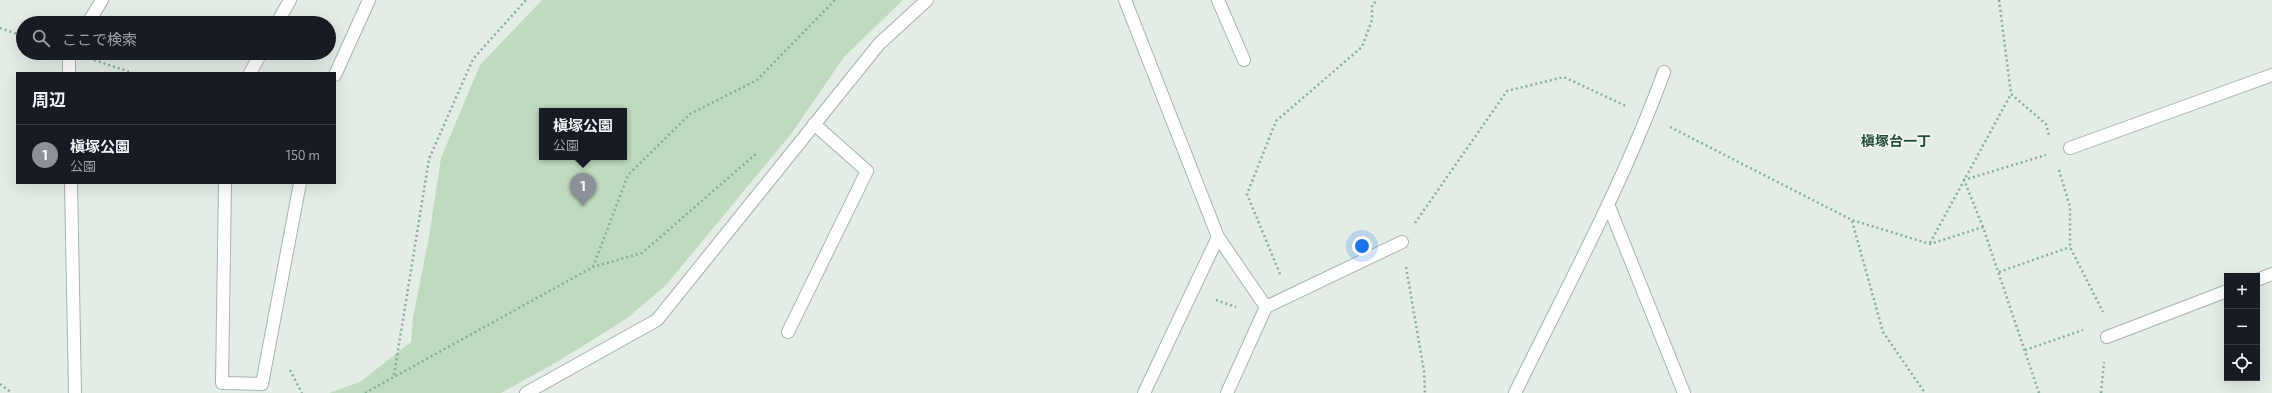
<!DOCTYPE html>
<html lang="ja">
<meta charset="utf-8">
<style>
body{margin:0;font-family:"Exo 2","Noto Sans JP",sans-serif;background:#20242c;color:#f1f3f6}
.controls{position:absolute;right:12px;bottom:12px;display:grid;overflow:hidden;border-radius:0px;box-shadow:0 4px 16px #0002}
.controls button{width:36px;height:36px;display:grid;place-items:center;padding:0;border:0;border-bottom:1px solid #363941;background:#171b24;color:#f1f3f6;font:20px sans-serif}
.you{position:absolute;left:1362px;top:246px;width:14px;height:14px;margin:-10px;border:3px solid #fff;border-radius:50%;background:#1a73e8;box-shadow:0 0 0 6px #1a73e833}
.badge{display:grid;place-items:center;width:26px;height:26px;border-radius:50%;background:#8c9099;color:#fff;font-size:13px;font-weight:700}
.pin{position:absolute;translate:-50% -33px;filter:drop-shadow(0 1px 2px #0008)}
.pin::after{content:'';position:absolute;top:21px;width:14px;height:12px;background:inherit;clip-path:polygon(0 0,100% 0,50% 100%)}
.popup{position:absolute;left:539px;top:108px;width:88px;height:52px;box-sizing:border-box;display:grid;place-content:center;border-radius:0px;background:#171b24;filter:drop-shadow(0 1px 3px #0005);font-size:13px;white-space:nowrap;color:#9ea1a6}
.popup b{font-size:15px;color:#f1f3f6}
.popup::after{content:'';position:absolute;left:50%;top:100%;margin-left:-8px;border:8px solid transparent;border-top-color:#171b24}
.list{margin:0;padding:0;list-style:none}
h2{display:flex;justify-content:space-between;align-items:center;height:52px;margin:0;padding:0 16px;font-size:17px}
h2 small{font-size:13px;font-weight:400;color:#9ea1a6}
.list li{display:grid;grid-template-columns:26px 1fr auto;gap:12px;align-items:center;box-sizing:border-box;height:60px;padding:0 16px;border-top:1px solid #363941}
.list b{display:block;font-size:15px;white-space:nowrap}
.list p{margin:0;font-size:13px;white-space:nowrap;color:#9ea1a6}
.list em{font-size:13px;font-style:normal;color:#9ea1a6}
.icon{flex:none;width:22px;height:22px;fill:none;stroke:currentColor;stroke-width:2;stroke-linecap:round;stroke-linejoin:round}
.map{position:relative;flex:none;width:2272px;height:393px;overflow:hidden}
.search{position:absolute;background:#171b24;box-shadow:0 4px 16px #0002;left:16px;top:16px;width:320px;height:44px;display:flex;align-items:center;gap:10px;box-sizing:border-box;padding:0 14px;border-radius:22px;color:#9ea1a6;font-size:15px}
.panel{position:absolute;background:#171b24;box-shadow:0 4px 16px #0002;left:16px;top:72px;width:320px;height:112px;border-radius:0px}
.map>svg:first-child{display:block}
.green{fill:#bfdbbe;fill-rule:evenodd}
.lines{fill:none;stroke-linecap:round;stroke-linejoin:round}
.minor-casing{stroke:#a6b4aa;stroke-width:14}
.path{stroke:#86ad95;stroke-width:2.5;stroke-dasharray:2 3;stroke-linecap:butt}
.minor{stroke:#fff;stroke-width:12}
.labels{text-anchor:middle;stroke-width:3;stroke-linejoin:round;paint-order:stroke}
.neighbourhood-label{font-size:14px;font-weight:bold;fill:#224c35;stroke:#f3f8f4}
</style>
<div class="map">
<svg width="2272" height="393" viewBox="0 0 2272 393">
<rect width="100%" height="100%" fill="#e3ece5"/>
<path class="green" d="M542,0H903L844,57L791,134L666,285L626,319L557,362L501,393H329L360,382L411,342L413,318L429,237L441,158L480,65ZM542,111H624V157H542Z"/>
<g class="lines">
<defs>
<path id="minor" d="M1125,0L1218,237L1266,307L1227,393
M1218,0L1244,60
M88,23L102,0
M277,23L290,0
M69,53V73
M250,73L261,53
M335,75L369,0
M2070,148L2272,75
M71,183L75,393
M225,183L222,383L262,384L300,183
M1608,204L1684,393
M2257,280L2272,274
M1266,307L1402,242
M788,332L867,171L814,124
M2107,337L2227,291
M526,393L657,320L879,44L927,0
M1144,393L1218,237
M1515,393C1567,287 1624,182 1664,72"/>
</defs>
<use href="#minor" class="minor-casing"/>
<path class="path" d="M1999,0L2011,94L2046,124L2049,135
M0,28L23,36
M94,60L133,73
M1670,127L1852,220L1930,244L1983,227L2039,393
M2059,170L2070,207V247L2103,312
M1852,221L1883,332L1925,393
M1415,223L1507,91L1564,77L1626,106
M1983,227L1964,180L2046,155
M1930,243L2011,94
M593,267L628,175L690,114L757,80L835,0
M1406,267L1424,371L1425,393
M1999,272L2070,247
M1280,274L1247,194L1276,121L1362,47L1372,20V5L1378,0
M1216,300L1236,307
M2025,350L2083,330
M290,370L302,393
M394,375L429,159L473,59L526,0
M0,384L12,393
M365,393L593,267L642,253L758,152
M2101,393L2104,362"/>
<use href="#minor" class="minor"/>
</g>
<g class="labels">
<g class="neighbourhood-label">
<text x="1896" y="146">槇塚台一丁</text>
</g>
</g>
</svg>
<div class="controls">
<button>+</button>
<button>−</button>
<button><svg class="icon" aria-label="locate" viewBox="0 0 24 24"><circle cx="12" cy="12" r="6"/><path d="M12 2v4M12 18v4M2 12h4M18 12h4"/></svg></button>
</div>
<div class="you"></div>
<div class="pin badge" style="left:583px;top:206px">1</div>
<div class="popup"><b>槇塚公園</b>公園</div>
<div class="search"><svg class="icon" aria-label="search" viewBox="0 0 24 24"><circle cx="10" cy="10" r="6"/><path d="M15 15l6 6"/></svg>ここで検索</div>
<section class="panel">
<h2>周辺<small></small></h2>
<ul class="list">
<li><span class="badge">1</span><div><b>槇塚公園</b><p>公園</p></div><em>150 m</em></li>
</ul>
</section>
</div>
